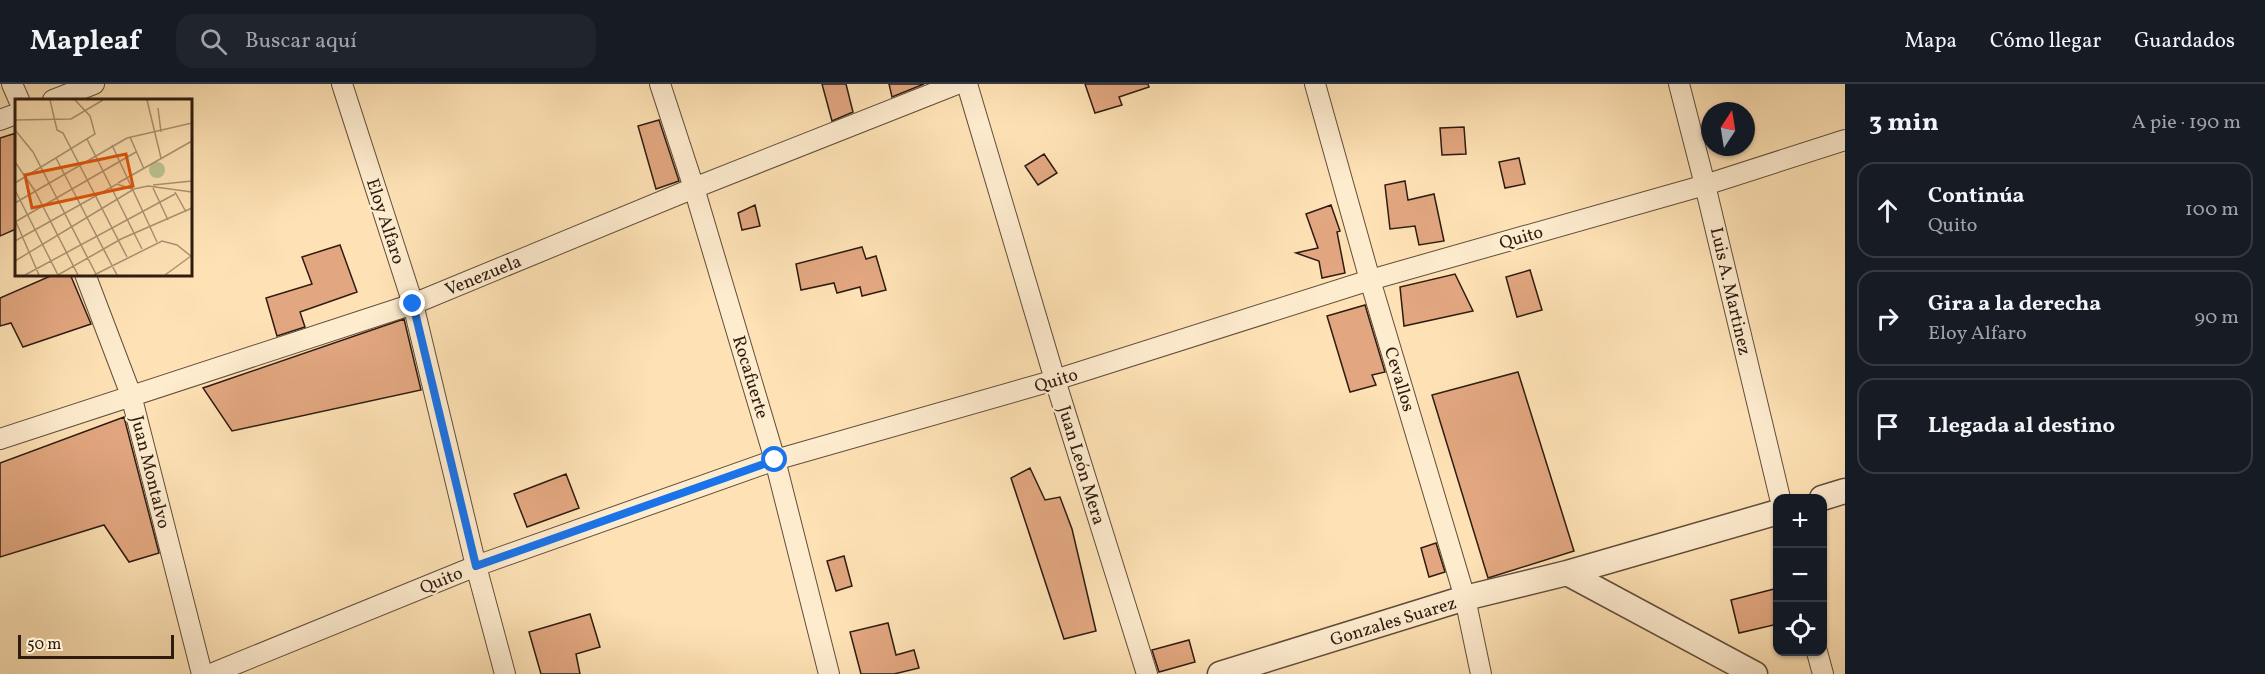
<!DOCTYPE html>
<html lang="es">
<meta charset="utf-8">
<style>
body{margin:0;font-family:Vollkorn,serif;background:#20242c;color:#f1f3f6}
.controls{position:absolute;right:18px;bottom:18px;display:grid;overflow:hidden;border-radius:12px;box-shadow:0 2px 4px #0004}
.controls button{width:54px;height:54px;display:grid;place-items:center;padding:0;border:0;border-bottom:2px solid #363941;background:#171b24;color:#f1f3f6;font:30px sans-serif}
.compass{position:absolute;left:1701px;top:18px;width:54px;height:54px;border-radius:50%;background:#171b24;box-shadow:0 2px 4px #0004;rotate:12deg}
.scale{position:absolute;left:18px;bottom:15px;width:156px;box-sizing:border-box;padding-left:6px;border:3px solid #2e1c11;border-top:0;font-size:16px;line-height:21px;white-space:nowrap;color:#2e1c11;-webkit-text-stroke:4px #feeccf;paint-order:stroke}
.stop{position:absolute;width:18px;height:18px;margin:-14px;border:4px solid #1a73e8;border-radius:50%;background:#fff}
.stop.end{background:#1a73e8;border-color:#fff;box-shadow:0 2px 6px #0008}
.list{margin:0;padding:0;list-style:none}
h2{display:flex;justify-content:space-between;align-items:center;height:78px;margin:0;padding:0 24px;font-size:26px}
h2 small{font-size:20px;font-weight:400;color:#9ea1a6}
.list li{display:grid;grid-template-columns:39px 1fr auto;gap:18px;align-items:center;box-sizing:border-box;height:96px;margin:0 12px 12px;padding:0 12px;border:2px solid #363941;border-radius:18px}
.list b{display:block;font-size:22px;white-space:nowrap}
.list p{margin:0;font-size:20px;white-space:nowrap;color:#9ea1a6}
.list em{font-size:20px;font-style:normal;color:#9ea1a6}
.icon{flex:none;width:33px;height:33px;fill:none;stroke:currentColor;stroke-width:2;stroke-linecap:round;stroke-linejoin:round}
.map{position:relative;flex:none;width:1845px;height:590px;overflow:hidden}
header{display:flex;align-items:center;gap:36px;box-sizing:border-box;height:84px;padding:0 30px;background:#171b24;border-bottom:2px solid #363941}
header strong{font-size:28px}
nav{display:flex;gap:33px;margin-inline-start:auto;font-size:21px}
.search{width:420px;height:54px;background:#20242c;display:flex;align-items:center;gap:15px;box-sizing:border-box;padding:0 21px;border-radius:18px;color:#9ea1a6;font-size:22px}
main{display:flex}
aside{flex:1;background:#171b24}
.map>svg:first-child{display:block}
.building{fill:#e2a780;stroke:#2e1c11;stroke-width:1.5}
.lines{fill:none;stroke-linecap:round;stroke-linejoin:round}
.minor-casing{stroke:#624e3a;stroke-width:22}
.tertiary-casing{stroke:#624e3a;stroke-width:27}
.minor{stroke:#feeccf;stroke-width:20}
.tertiary{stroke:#feeccf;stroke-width:24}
.route{stroke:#1a73e8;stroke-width:8}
.labels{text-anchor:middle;stroke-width:4.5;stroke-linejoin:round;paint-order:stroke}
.street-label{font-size:18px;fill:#2e1c11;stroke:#feeccf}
.inset-road{fill:none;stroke:#ab9373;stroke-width:1.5}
.view{fill:#df560c;fill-opacity:0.15;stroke:#df560c;stroke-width:3}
.inset-edge{fill:none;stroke:#2e1c11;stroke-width:3}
</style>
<header>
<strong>Mapleaf</strong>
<div class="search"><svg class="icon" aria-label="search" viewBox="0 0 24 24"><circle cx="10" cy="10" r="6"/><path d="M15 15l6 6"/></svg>Buscar aquí</div>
<nav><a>Mapa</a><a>Cómo llegar</a><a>Guardados</a></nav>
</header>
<main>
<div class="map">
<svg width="1845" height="590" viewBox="0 0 1845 590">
<rect width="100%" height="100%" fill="#fee2b5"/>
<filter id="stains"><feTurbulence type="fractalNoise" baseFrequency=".00333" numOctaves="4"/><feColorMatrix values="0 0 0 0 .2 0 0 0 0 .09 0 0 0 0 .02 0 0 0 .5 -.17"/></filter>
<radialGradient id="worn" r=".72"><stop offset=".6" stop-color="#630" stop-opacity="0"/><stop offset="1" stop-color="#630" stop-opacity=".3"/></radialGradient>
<path class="building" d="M822,0H846L853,28L832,37Z
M889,0H924L892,13Z
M1085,0H1148L1149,3L1119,13L1122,21L1095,29Z
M659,36L679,97L656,105L638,42Z
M1464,43L1466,70L1442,71L1440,44Z
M16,49V145L0,152V54Z
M1044,70L1057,89L1038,101L1025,82Z
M1519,74L1525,100L1505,104L1499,78Z
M1405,97L1408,116L1434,110L1444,157L1419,161L1415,142L1390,145L1385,101Z
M755,121L760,142L742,146L738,129Z
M1331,121L1340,147L1337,148L1345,189L1322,194L1319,177L1296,169L1318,164L1306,130Z
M340,161L357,208L300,228L305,243L277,252L266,214L312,200L302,173Z
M862,163L866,175L876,172L886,206L862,212L860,203L837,209L834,199L801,206L796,180Z
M1530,186L1542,226L1517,233L1506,193Z
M55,190H70L91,240L23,263L11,239L0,242V214Z
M1455,190L1473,227L1404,242L1400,203Z
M1365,221L1385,288L1372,291L1376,301L1350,308L1327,232Z
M404,235L421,306L232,347L203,304Z
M1518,288L1574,467L1488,494L1432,311Z
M124,333L159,469L129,478L104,441L0,473V379Z
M1030,384L1045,416L1060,413L1072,445L1096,547L1064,555L1011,394Z
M566,390L579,424L527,443L514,410Z
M1436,459L1445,488L1429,493L1421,464Z
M844,472L852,502L836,507L827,477Z
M1778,504V540L1739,549L1731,516Z
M590,530L600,563L576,570L580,590H541L529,548Z
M888,539L896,571L914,566L919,584L894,590H861L850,548Z
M1189,556L1195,578L1159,588L1152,566Z"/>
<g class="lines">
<defs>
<path id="minor" d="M12,0L19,16
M342,0L413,220L476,482L505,590
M660,0L694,104L775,376L829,590
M967,0L1055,296L1147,590
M1315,0L1370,196L1465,514L1481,590
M1679,0L1705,101L1780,414
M53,16L94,0
M0,36L16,30
M85,190L131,311L202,590
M0,355L413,220L694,104L957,0
M1817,568L1823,590
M211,590L476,482L775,376L1055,296L1370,196L1705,101L1845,56"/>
<path id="tertiary" d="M1822,414L1845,407
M1567,489L1778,428
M1220,590L1465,514L1567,489L1755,590"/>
</defs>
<use href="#minor" class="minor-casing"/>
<use href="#tertiary" class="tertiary-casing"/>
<use href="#minor" class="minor"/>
<use href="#tertiary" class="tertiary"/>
</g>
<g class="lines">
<path class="route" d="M413,220L476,482L775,376"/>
</g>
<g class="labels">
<g class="street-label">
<text transform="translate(386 137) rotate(72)" y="6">Eloy Alfaro</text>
<text transform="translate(1521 153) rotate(-16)" y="6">Quito</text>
<text transform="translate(483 191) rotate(-22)" y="6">Venezuela</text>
<text transform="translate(1731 207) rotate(77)" y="6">Luis A. Martinez</text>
<text transform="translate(751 293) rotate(73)" y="6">Rocafuerte</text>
<text transform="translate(1400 295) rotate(73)" y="6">Cevallos</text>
<text transform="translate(1056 296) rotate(-17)" y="6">Quito</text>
<text transform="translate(1082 381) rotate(73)" y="6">Juan León Mera</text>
<text transform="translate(151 388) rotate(76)" y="6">Juan Montalvo</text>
<text transform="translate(441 496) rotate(-22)" y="6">Quito</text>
<text transform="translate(1393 537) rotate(-17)" y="6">Gonzales Suarez</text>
</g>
</g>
<g transform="translate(15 15)">
<rect width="177" height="177" fill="#fee2b5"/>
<path d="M134 71a8 8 0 1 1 16 0a8 8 0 1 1-16 0Z" fill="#bbc491"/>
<path class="inset-road" d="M35,1L42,31L48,34L112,158M132,1L146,59M143,9L146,33M0,21L56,20L88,1M0,31L18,53L81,175M115,38L129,70M72,40L127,150M97,46L142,143M41,59L102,176M0,63L20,92L63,176M0,84L80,35L75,17L60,1M103,84L177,42M138,86L177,82M138,89L153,121M0,91L43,176L106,140L177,109M160,93L171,113M0,104L112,39L177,24M0,123L121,53M1,123L24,176M0,142L102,85L117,90M0,162L119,90L133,87L177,93M10,176L160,95M79,176L147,142L162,146L177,158M150,176L176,157"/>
<path class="view" d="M111,55L118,87L17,109L10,76Z"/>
<rect width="177" height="177" class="inset-edge"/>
</g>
<rect width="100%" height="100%" filter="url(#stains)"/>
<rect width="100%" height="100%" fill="url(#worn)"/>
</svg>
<div class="controls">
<button>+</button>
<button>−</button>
<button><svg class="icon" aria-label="locate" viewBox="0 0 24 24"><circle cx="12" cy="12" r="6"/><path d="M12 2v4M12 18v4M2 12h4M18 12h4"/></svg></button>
</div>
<svg class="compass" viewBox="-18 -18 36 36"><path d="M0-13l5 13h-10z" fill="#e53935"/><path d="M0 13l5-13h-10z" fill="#9ea1a6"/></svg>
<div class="scale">50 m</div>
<div class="stop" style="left:775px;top:376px"></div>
<div class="stop end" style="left:413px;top:220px"></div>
</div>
<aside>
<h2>3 min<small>A pie · 190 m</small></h2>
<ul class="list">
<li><svg class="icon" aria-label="ahead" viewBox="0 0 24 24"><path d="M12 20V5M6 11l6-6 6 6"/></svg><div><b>Continúa</b><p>Quito</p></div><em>100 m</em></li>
<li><svg class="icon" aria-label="right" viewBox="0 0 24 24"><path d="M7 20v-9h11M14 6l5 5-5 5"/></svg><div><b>Gira a la derecha</b><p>Eloy Alfaro</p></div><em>90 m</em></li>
<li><svg class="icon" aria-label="arrive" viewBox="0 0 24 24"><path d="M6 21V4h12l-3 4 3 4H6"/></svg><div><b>Llegada al destino</b></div></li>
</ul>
</aside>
</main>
